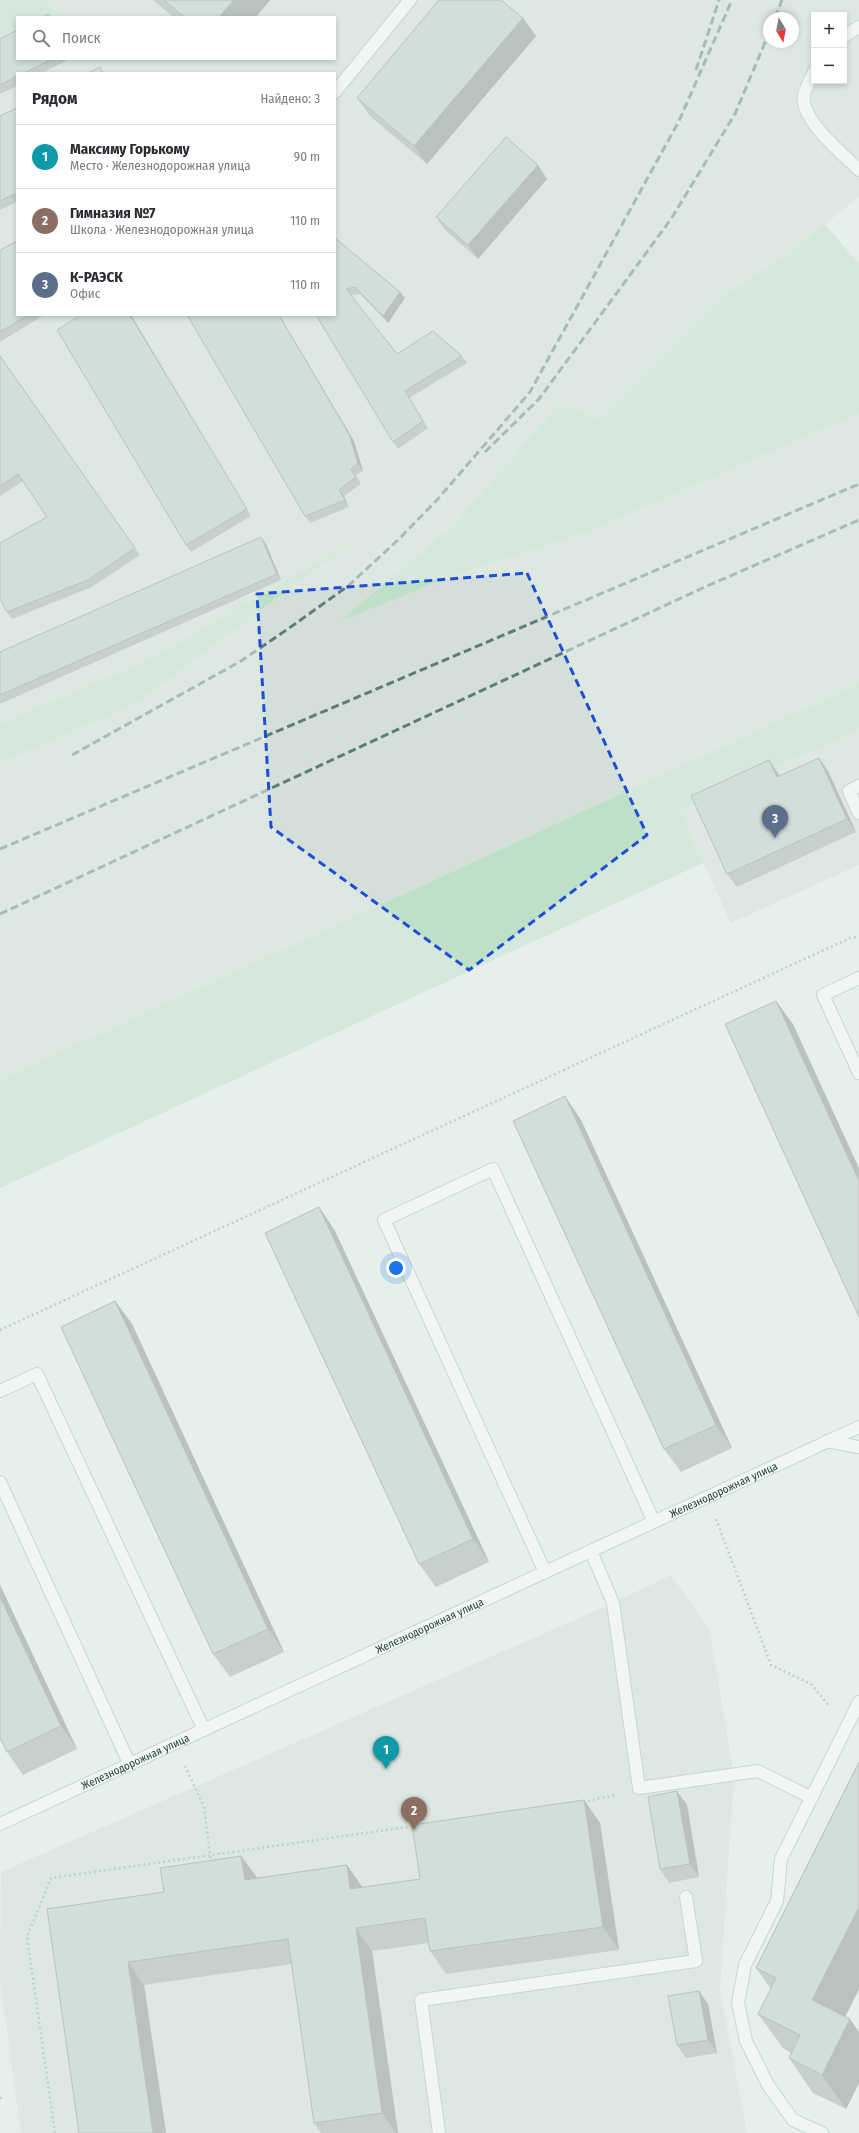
<!DOCTYPE html>
<html lang="ru">
<meta charset="utf-8">
<style>
body{margin:0;font-family:"Fira Sans Condensed",sans-serif;background:#f7f7f7;color:#2b2b33}
.controls{position:absolute;right:12px;top:12px;display:grid;overflow:hidden;border-radius:0px;box-shadow:0 2px 6px #0003}
.controls button{width:36px;height:36px;display:grid;place-items:center;padding:0;border:0;border-bottom:1px solid #e1e1e2;background:#fff;color:#2b2b33;font:20px sans-serif}
.compass{position:absolute;left:763px;top:12px;width:36px;height:36px;border-radius:50%;background:#fff;box-shadow:0 2px 6px #0003;rotate:170deg}
.you{position:absolute;left:396px;top:1268px;width:14px;height:14px;margin:-10px;border:3px solid #fff;border-radius:50%;background:#1a73e8;box-shadow:0 0 0 6px #1a73e833}
.badge{display:grid;place-items:center;width:26px;height:26px;border-radius:50%;background:#855347;color:#fff;font-size:13px;font-weight:700}
.pin{position:absolute;translate:-50% -33px;filter:drop-shadow(0 1px 2px #0008)}
.pin::after{content:'';position:absolute;top:21px;width:14px;height:12px;background:inherit;clip-path:polygon(0 0,100% 0,50% 100%)}
.list{margin:0;padding:0;list-style:none}
h2{display:flex;justify-content:space-between;align-items:center;height:52px;margin:0;padding:0 16px;font-size:17px}
h2 small{font-size:13px;font-weight:400;color:#7c7c81}
.list li{display:grid;grid-template-columns:26px 1fr auto;gap:12px;align-items:center;box-sizing:border-box;height:64px;padding:0 16px;border-top:1px solid #e1e1e2}
.list b{display:block;font-size:15px;white-space:nowrap}
.list p{margin:0;font-size:13px;white-space:nowrap;color:#7c7c81}
.list em{font-size:13px;font-style:normal;color:#7c7c81}
.icon{flex:none;width:22px;height:22px;fill:none;stroke:currentColor;stroke-width:2;stroke-linecap:round;stroke-linejoin:round}
.map{position:relative;flex:none;width:859px;height:2133px;overflow:hidden}
.search{position:absolute;background:#fff;box-shadow:0 2px 6px #0003;left:16px;top:16px;width:320px;height:44px;display:flex;align-items:center;gap:10px;box-sizing:border-box;padding:0 14px;border-radius:0px;color:#7c7c81;font-size:15px}
.panel{position:absolute;background:#fff;box-shadow:0 2px 6px #0003;left:16px;top:72px;width:320px;height:244px;border-radius:0px}
.map>svg:first-child{display:block}
.built{fill:#d4dfda;fill-rule:evenodd}
.green{fill:#bfe0c8}
.lines{fill:none;stroke-linecap:round;stroke-linejoin:round}
.minor-casing{stroke:#a8b8b2;stroke-width:14}
.path{stroke:#86b3a5;stroke-width:2.5;stroke-dasharray:2 3;stroke-linecap:butt}
.minor{stroke:#fff;stroke-width:12}
.rail{stroke:#5f7d75;stroke-width:3;stroke-dasharray:8 4;stroke-linecap:butt}
.wall{fill:#a1aea9}
.shaded-wall{fill:#838d89}
.building{fill:#bbcac4;stroke:#838d89}
.marked{fill:none;stroke:#1d4ed8;stroke-width:3;stroke-dasharray:8 5;stroke-linejoin:round}
.labels{text-anchor:middle;stroke-width:4;stroke-linejoin:round;paint-order:stroke}
.street-label{font-size:11px;fill:#24423a;stroke:#f7fbf9}
</style>
<div class="map">
<svg width="859" height="2133" viewBox="0 0 859 2133">
<rect width="100%" height="100%" fill="#e6efeb"/>
<path class="built" d="M43,0H859V197L788,254L719,299L600,419L499,475L453,526L339,621L455,575L587,532L859,413V684L0,1080V763L136,703L345,546L147,661L0,724V48L17,59H335V17H62ZM814,15H844V81H814ZM769,18H793V42H769ZM17,73H335V315H17Z
M859,729V865L731,923L680,812Z
M671,1575L709,1628L734,1775L720,1990L747,2133H21L0,1981L1,1872L613,1603Z"/>
<path class="green" d="M0,0H43L63,17H17V39L0,48Z
M825,224L859,264V413L587,532L455,575L338,622L453,526L559,405L600,419L719,299L788,254Z
M350,543L136,703L0,763V724L147,661Z
M859,684V729L680,812L703,863L0,1188V1080Z"/>
<g class="lines">
<defs>
<g id="minor">
<path d="M844,36L859,27"/>
<path d="M814,72C811,79 806,87 804,95C799,119 843,154 859,170"/>
<path d="M335,92L410,0"/>
<path d="M859,786L849,791L859,813"/>
<path d="M859,978L823,995L859,1073"/>
<path d="M0,1391L37,1374L204,1730"/>
<path d="M827,1441L859,1447"/>
<path d="M0,1482L130,1765"/>
<path d="M591,1551L613,1603L639,1788L758,1771L812,1798"/>
<path d="M545,1572L384,1220L493,1169L654,1522"/>
<path id="s1" d="M0,1824L859,1427"/>
<path d="M439,2133L421,2000L696,1961L686,1897"/>
<path d="M822,2133L793,2120L768,2085L746,2041L738,2003L745,1965L777,1901L781,1859L859,1702"/>
</g>
</defs>
<use href="#minor" class="minor-casing"/>
<path class="path" d="M0,1330L850,938L859,937
M716,1519L771,1665L811,1684L830,1707
M185,1766L204,1807L211,1863
M583,1802L615,1795
M0,2098L4,2097
M55,2133L27,1937L51,1878L414,1826"/>
<use href="#minor" class="minor"/>
<path class="rail" d="M775,18L782,0
M696,70L719,0
M485,452L539,399L671,219L735,114L769,33
M72,755L241,661L295,624L348,586L398,540L437,500L530,392L679,121L732,0
M0,849L859,484
M0,914L707,586L859,520"/>
</g>
<path class="wall" d="M153,0H270L256,17H173Z
M523,18L536,36L427,164L370,116L357,98Z
M0,39L17,59H70L42,73H17V86L0,94Z
M17,108V202L0,210V116Z
M547,179L478,259L445,230L436,217Z
M335,238L400,292L405,298L388,323L360,294L351,295L397,354L462,356L467,363L409,398L428,428L398,449L316,315Z
M0,250L17,315H44L0,342Z
M81,315H131L251,516L191,552L186,545Z
M187,315H279L354,441L363,471L356,475L361,484L344,496L349,507L310,523L305,516Z
M0,356L140,555L92,587L12,619L7,612L47,517L23,481L0,496Z
M266,544L281,580L0,704V652Z
M819,758L828,771L856,832L737,887L727,874L778,773L779,776Z
M581,1120L732,1448L681,1472L664,1449Z
M319,1207L335,1231L489,1562L436,1587L419,1564Z
M115,1301L132,1324L284,1652L230,1677L213,1654Z
M0,1585L77,1749L23,1775L7,1752L0,1738Z
M859,1762V1989L845,2017L859,2032V2083L846,2109L813,2093L789,2058L791,2053L783,2048L758,2014L771,1989L756,1968Z
M687,1805L699,1877L669,1883L660,1869Z
M600,1823L619,1950L446,1974L430,1951L429,1943L372,1951L398,2133H321L314,2123L292,1964L144,1985L166,2133H79L47,1909L164,1892L241,1856L257,1878L347,1865L362,1887L420,1879Z
M708,2004L717,2053L686,2058L677,2045Z"/>
<path class="shaded-wall" d="M234,0H270L256,17H219Z
M523,18L536,36L427,164L414,146Z
M538,165L547,179L478,259L468,245Z
M400,292L405,298L388,323L383,316Z
M130,315H131L251,516L247,509Z
M279,315L354,441L363,471L358,464Z
M339,490L344,496L349,507L345,500Z
M261,537L266,544L281,580L277,574Z
M819,758L828,771L856,832L847,819Z
M769,760L778,773L786,790L777,777Z
M776,1001L793,1024L859,1168V1181Z
M565,1096L581,1120L732,1448L716,1425Z
M319,1207L335,1231L489,1562L473,1539Z
M115,1301L132,1324L284,1652L268,1629Z
M0,1585L77,1749L61,1726L0,1597Z
M677,1791L687,1805L699,1877L690,1864Z
M584,1800L600,1823L619,1950L603,1927Z
M241,1856L258,1879L245,1880Z
M347,1865L363,1888L350,1889Z
M859,1907V1989L836,2035L812,2000Z
M356,1928L372,1951L398,2133H396L382,2113Z
M128,1962L144,1985L166,2133H153Z
M699,1991L708,2004L717,2053L708,2040Z
M850,2019L859,2032V2083L846,2109L822,2075Z"/>
<path class="building" d="M164,0H234L219,17H184Z
M439,0H501L523,18L414,146L357,98Z
M49,14L50,17H43Z
M17,30V59H52L24,73H17V76L0,85V39Z
M100,67L103,73H88Z
M17,108V193L0,201V116Z
M506,137L538,165L468,245L436,217Z
M335,238L400,292L383,316L355,287L346,289L397,354L433,331L462,356L405,391L423,421L393,442L316,315H335Z
M17,241V315H28L0,332V250Z
M81,315H130L247,509L186,545L57,330Z
M187,315H279L349,434L358,464L351,469L356,477L339,490L345,500L305,516Z
M0,356L135,548L88,580L7,612L0,599V543L47,517L18,474L0,486Z
M261,537L277,574L0,695V652Z
M819,758L847,819L727,874L691,796L769,760L777,777Z
M776,1001L859,1181V1317L725,1024Z
M565,1096L716,1425L664,1449L513,1121Z
M319,1207L473,1539L419,1564L265,1233Z
M115,1301L268,1629L213,1654L61,1327Z
M0,1597L61,1726L7,1752L0,1738Z
M859,1762V1907L812,2000L850,2019L822,2075L789,2058L800,2035L758,2014L776,1978L756,1968Z
M677,1791L690,1864L660,1869L648,1797Z
M584,1800L603,1927L430,1951L425,1918L356,1928L382,2113L314,2123L288,1939L128,1962L153,2133H79L47,1909L164,1892L160,1868L241,1856L245,1880L347,1865L350,1889L420,1879L412,1825Z
M699,1991L708,2040L677,2045L668,1996Z"/>
<path d="M0 0H859V2133H0ZM527,573L647,835L469,970L271,827L257,594Z" fill="#e6efeb" fill-opacity=".55" fill-rule="evenodd"/>
<path class="marked" d="M527,573L647,835L469,970L271,827L257,594Z"/>
<g class="labels">
<g class="street-label">
<text dy="4" stroke="none"><textPath href="#s1" startOffset="797">Железнодорожная улица</textPath></text>
<text dy="4" stroke="none"><textPath href="#s1" startOffset="473">Железнодорожная улица</textPath></text>
<text dy="4" stroke="none"><textPath href="#s1" startOffset="149">Железнодорожная улица</textPath></text>
</g>
</g>
</svg>
<div class="controls">
<button>+</button>
<button>−</button>
</div>
<svg class="compass" viewBox="-18 -18 36 36"><path d="M0-13l5 13h-10z" fill="#e53935"/><path d="M0 13l5-13h-10z" fill="#7c7c81"/></svg>
<div class="you"></div>
<div class="pin badge" style="left:386px;top:1769px;background:#0f9aa8">1</div>
<div class="pin badge" style="left:414px;top:1830px;background:#8d6e63">2</div>
<div class="pin badge" style="left:775px;top:838px;background:#5c6f8a">3</div>
<div class="search"><svg class="icon" aria-label="search" viewBox="0 0 24 24"><circle cx="10" cy="10" r="6"/><path d="M15 15l6 6"/></svg>Поиск</div>
<section class="panel">
<h2>Рядом<small>Найдено: 3</small></h2>
<ul class="list">
<li><span class="badge" style="background:#0f9aa8">1</span><div><b>Максиму Горькому</b><p>Место · Железнодорожная улица</p></div><em>90 m</em></li>
<li><span class="badge" style="background:#8d6e63">2</span><div><b>Гимназия №7</b><p>Школа · Железнодорожная улица</p></div><em>110 m</em></li>
<li><span class="badge" style="background:#5c6f8a">3</span><div><b>К-РАЭСК</b><p>Офис</p></div><em>110 m</em></li>
</ul>
</section>
</div>
